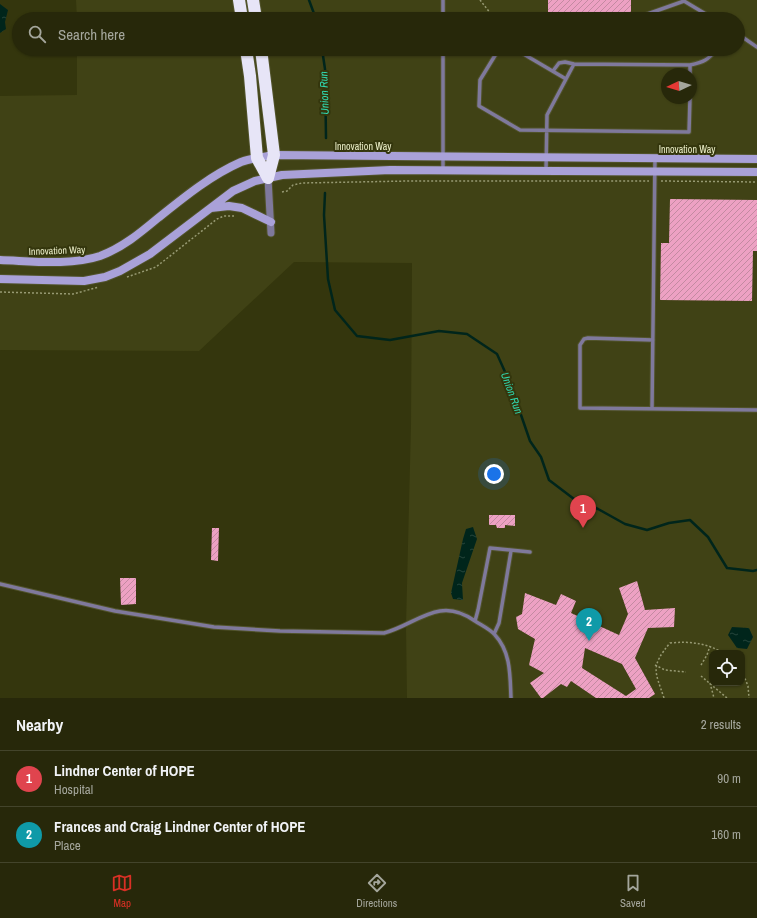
<!DOCTYPE html>
<style>
body{margin:0;font-family:"Archivo Narrow",sans-serif;background:#2f3013;color:#f1f3f6}
.controls{position:absolute;right:12px;bottom:12px;display:grid;overflow:hidden;border-radius:8px;box-shadow:0 1px 3px #0004}
.controls button{width:36px;height:36px;display:grid;place-items:center;padding:0;border:0;border-bottom:1px solid #43442b;background:#27280a;color:#f1f3f6;font:20px sans-serif}
.compass{position:absolute;left:661px;top:68px;width:36px;height:36px;border-radius:50%;background:#27280a;box-shadow:0 1px 3px #0004;rotate:266deg}
.you{position:absolute;left:494px;top:474px;width:14px;height:14px;margin:-10px;border:3px solid #fff;border-radius:50%;background:#1a73e8;box-shadow:0 0 0 6px #1a73e833}
.badge{display:grid;place-items:center;width:26px;height:26px;border-radius:50%;background:#d93025;color:#fff;font-size:13px;font-weight:700}
.pin{position:absolute;translate:-50% -33px;filter:drop-shadow(0 1px 2px #0008)}
.pin::after{content:'';position:absolute;top:21px;width:14px;height:12px;background:inherit;clip-path:polygon(0 0,100% 0,50% 100%)}
.list{margin:0;padding:0;list-style:none}
h2{display:flex;justify-content:space-between;align-items:center;height:52px;margin:0;padding:0 16px;font-size:17px}
h2 small{font-size:13px;font-weight:400;color:#a4a69c}
.list li{display:grid;grid-template-columns:26px 1fr auto;gap:12px;align-items:center;box-sizing:border-box;height:56px;padding:0 16px;border-top:1px solid #43442b}
.list b{display:block;font-size:15px;white-space:nowrap}
.list p{margin:0;font-size:13px;white-space:nowrap;color:#a4a69c}
.list em{font-size:13px;font-style:normal;color:#a4a69c}
.icon{flex:none;width:22px;height:22px;fill:none;stroke:currentColor;stroke-width:2;stroke-linecap:round;stroke-linejoin:round}
.map{position:relative;flex:none;width:757px;height:698px;overflow:hidden}
.search{position:absolute;background:#27280a;box-shadow:0 1px 3px #0004;left:12px;right:12px;top:12px;height:44px;display:flex;align-items:center;gap:10px;box-sizing:border-box;padding:0 14px;border-radius:22px;color:#a4a69c;font-size:15px}
.sheet{height:164px;background:#27280a}
nav{display:flex;justify-content:space-around;align-items:center;box-sizing:border-box;height:56px;border-top:1px solid #43442b;background:#27280a;font-size:11px;color:#a4a69c}
nav a{display:grid;justify-items:center;gap:2px}
nav .on{color:#d93025}
.map>svg:first-child{display:block}
.built{fill:#404215;fill-rule:evenodd}
.water{fill:url(#water-ripples)}
.lines{fill:none;stroke-linecap:round;stroke-linejoin:round}
.stream{stroke:#00251b;stroke-width:2.5}
.building{fill:url(#building-hatch);fill-rule:evenodd}
.lane-casing{stroke:#51532b;stroke-width:5.5}
.street-casing{stroke:#51532b;stroke-width:9}
.secondary-casing{stroke:#51532b;stroke-width:10}
.highway-casing{stroke:#51532b;stroke-width:14}
.path{stroke:#979a73;stroke-width:1.5;stroke-dasharray:2 2;stroke-linecap:butt}
.lane{stroke:#7f799c;stroke-width:3.5}
.street{stroke:#7f799c;stroke-width:7}
.secondary{stroke:#a9a1d8;stroke-width:8}
.highway{stroke:#e7e5f7;stroke-width:12}
.labels{text-anchor:middle;stroke-width:4;stroke-linejoin:round;paint-order:stroke}
.street-label{font-size:10px;fill:#eaedc7;stroke:#34360d}
.water-label{font-size:11px;font-style:italic;fill:#30dcb3;stroke:#34360d}
</style>
<div class="map">
<svg width="757" height="698" viewBox="0 0 757 698">
<defs>
<pattern id="water-ripples" width="26" height="14" patternUnits="userSpaceOnUse"><rect width="26" height="14" fill="#00251b"/><path d="M2 4q2-2 4 0t4 0M15 11q2-2 4 0t4 0" fill="none" stroke="#25453b"/></pattern>
<pattern id="building-hatch" width="6" height="6" patternUnits="userSpaceOnUse"><rect width="6" height="6" fill="#eda1c3"/><path d="M-1 1l2-2M0 6l6-6M5 7l2-2" fill="none" stroke="#c38aa1"/></pattern>
</defs>
<rect width="100%" height="100%" fill="#34360d"/>
<path class="built" d="M76,0H757V698H407L406,626L411,425L412,263L294,262L199,351L0,350V96L77,95V49H738V19H77ZM667,74H691V98H667ZM712,653H742V683H712Z"/>
<path class="water" d="M0,4L8,10L5,22L6,29L0,33Z
M473,527L477,539L462,583L463,600L453,599L451,593L463,539L466,529Z
M732,627L749,628L753,637L747,649L737,648L728,635Z"/>
<g class="lines">
<path class="stream" d="M309,0L316,19
M322,49L325,69L326,138
M325,193L324,215L328,279L335,310L357,336L390,340L439,331L467,334L497,354L510,383L530,441L541,457L549,480L574,499L598,509L625,524L647,530L669,523L690,520L708,537L727,568L753,571L757,570"/>
</g>
<path class="building" d="M548,0H631V19H548Z
M670,199L757,200V251H753L752,301L660,300L661,243H669Z
M489,515H515V526L505,525V528H497L496,525H489Z
M212,528H219L218,561L211,560Z
M120,578H136V604L121,605Z
M637,581L645,610L675,608L674,627L648,628L635,658L655,694L649,698H596L571,681L567,687L561,684L543,698H541L530,683L544,673L529,665L535,639L518,629L516,617L522,614L525,593L556,605L561,594L576,601L571,613L619,635L628,614L619,588ZM585,648L622,664L636,689L626,696L582,668Z"/>
<g class="lines">
<defs>
<path id="lane" d="M639,17L684,1L714,19
M443,19V0
M738,34L757,47
M443,49V169
M499,49L480,80L479,106L520,130L689,132L690,98
M515,49L566,79
M553,71L559,63L565,62L574,64L690,65C704,62 708,60 717,49
M690,74V65
M546,170L547,115L574,64
M653,340L588,338L584,339L580,345V408L757,410
M652,409L655,159
M0,584L115,611L214,627L280,631L384,633C404,628 421,614 440,611C452,609 465,614 475,621C481,625 490,629 495,635C511,652 510,676 511,698
M475,621L478,610L490,548L530,552
M494,634L499,623L511,551"/>
<path id="street" d="M268,178L271,233"/>
<path id="secondary" d="M211,208L229,206L242,208L271,222
M0,260C31,261 70,266 100,256C122,248 140,233 158,218C183,198 211,175 241,162C252,158 263,157 274,155L757,159
M0,279L84,281L105,277L120,271L150,254L233,191L255,181L282,175L390,170L757,172"/>
<path id="highway" d="M239,0L242,19
M253,0L256,19
M246,49L250,76L257,158L268,178
M261,49L274,155L268,178"/>
</defs>
<use href="#lane" class="lane-casing"/>
<use href="#street" class="street-casing"/>
<use href="#secondary" class="secondary-casing"/>
<use href="#highway" class="highway-casing"/>
<path class="path" d="M480,0L495,19
M661,181L757,182
M282,192L287,191L293,185L302,183L409,181H649
M127,277L156,267L217,219L224,216H234
M0,292L73,294L99,287
M655,665L665,670L686,672
M701,665L707,655L710,646
M742,671L748,686L749,698
M701,676L727,698
M710,683L714,698
M664,698C655,671 650,667 670,643C691,641 705,643 724,653"/>
<use href="#lane" class="lane"/>
<use href="#street" class="street"/>
<use href="#secondary" class="secondary"/>
<use href="#highway" class="highway"/>
</g>
<g class="labels">
<g class="street-label">
<text x="363" y="150">Innovation Way</text>
<text x="687" y="153">Innovation Way</text>
<text transform="translate(57 250) rotate(-2)" y="4">Innovation Way</text>
</g>
<g class="water-label">
<text transform="translate(324 93) rotate(-92)" y="4">Union Run</text>
<text transform="translate(512 393) rotate(70)" y="4">Union Run</text>
</g>
</g>
</svg>
<div class="controls">
<button><svg class="icon" aria-label="locate" viewBox="0 0 24 24"><circle cx="12" cy="12" r="6"/><path d="M12 2v4M12 18v4M2 12h4M18 12h4"/></svg></button>
</div>
<svg class="compass" viewBox="-18 -18 36 36"><path d="M0-13l5 13h-10z" fill="#e53935"/><path d="M0 13l5-13h-10z" fill="#a4a69c"/></svg>
<div class="you"></div>
<div class="pin badge" style="left:583px;top:528px;background:#e0444e">1</div>
<div class="pin badge" style="left:589px;top:641px;background:#0f9aa8">2</div>
<div class="search"><svg class="icon" aria-label="search" viewBox="0 0 24 24"><circle cx="10" cy="10" r="6"/><path d="M15 15l6 6"/></svg>Search here</div>
</div>
<section class="sheet">
<h2>Nearby<small>2 results</small></h2>
<ul class="list">
<li><span class="badge" style="background:#e0444e">1</span><div><b>Lindner Center of HOPE</b><p>Hospital</p></div><em>90 m</em></li>
<li><span class="badge" style="background:#0f9aa8">2</span><div><b>Frances and Craig Lindner Center of HOPE</b><p>Place</p></div><em>160 m</em></li>
</ul>
</section>
<nav>
<a class="on"><svg class="icon" aria-label="map" viewBox="0 0 24 24"><path d="M3 6l6-2 6 2 6-2v14l-6 2-6-2-6 2zM9 4v14M15 6v14"/></svg>Map</a>
<a><svg class="icon" aria-label="directions" viewBox="0 0 24 24"><path d="M12 3l9 9-9 9-9-9zM9 14v-3h6M13 9l2 2-2 2"/></svg>Directions</a>
<a><svg class="icon" aria-label="saved" viewBox="0 0 24 24"><path d="M7 4h10v16l-5-4-5 4z"/></svg>Saved</a>
</nav>
